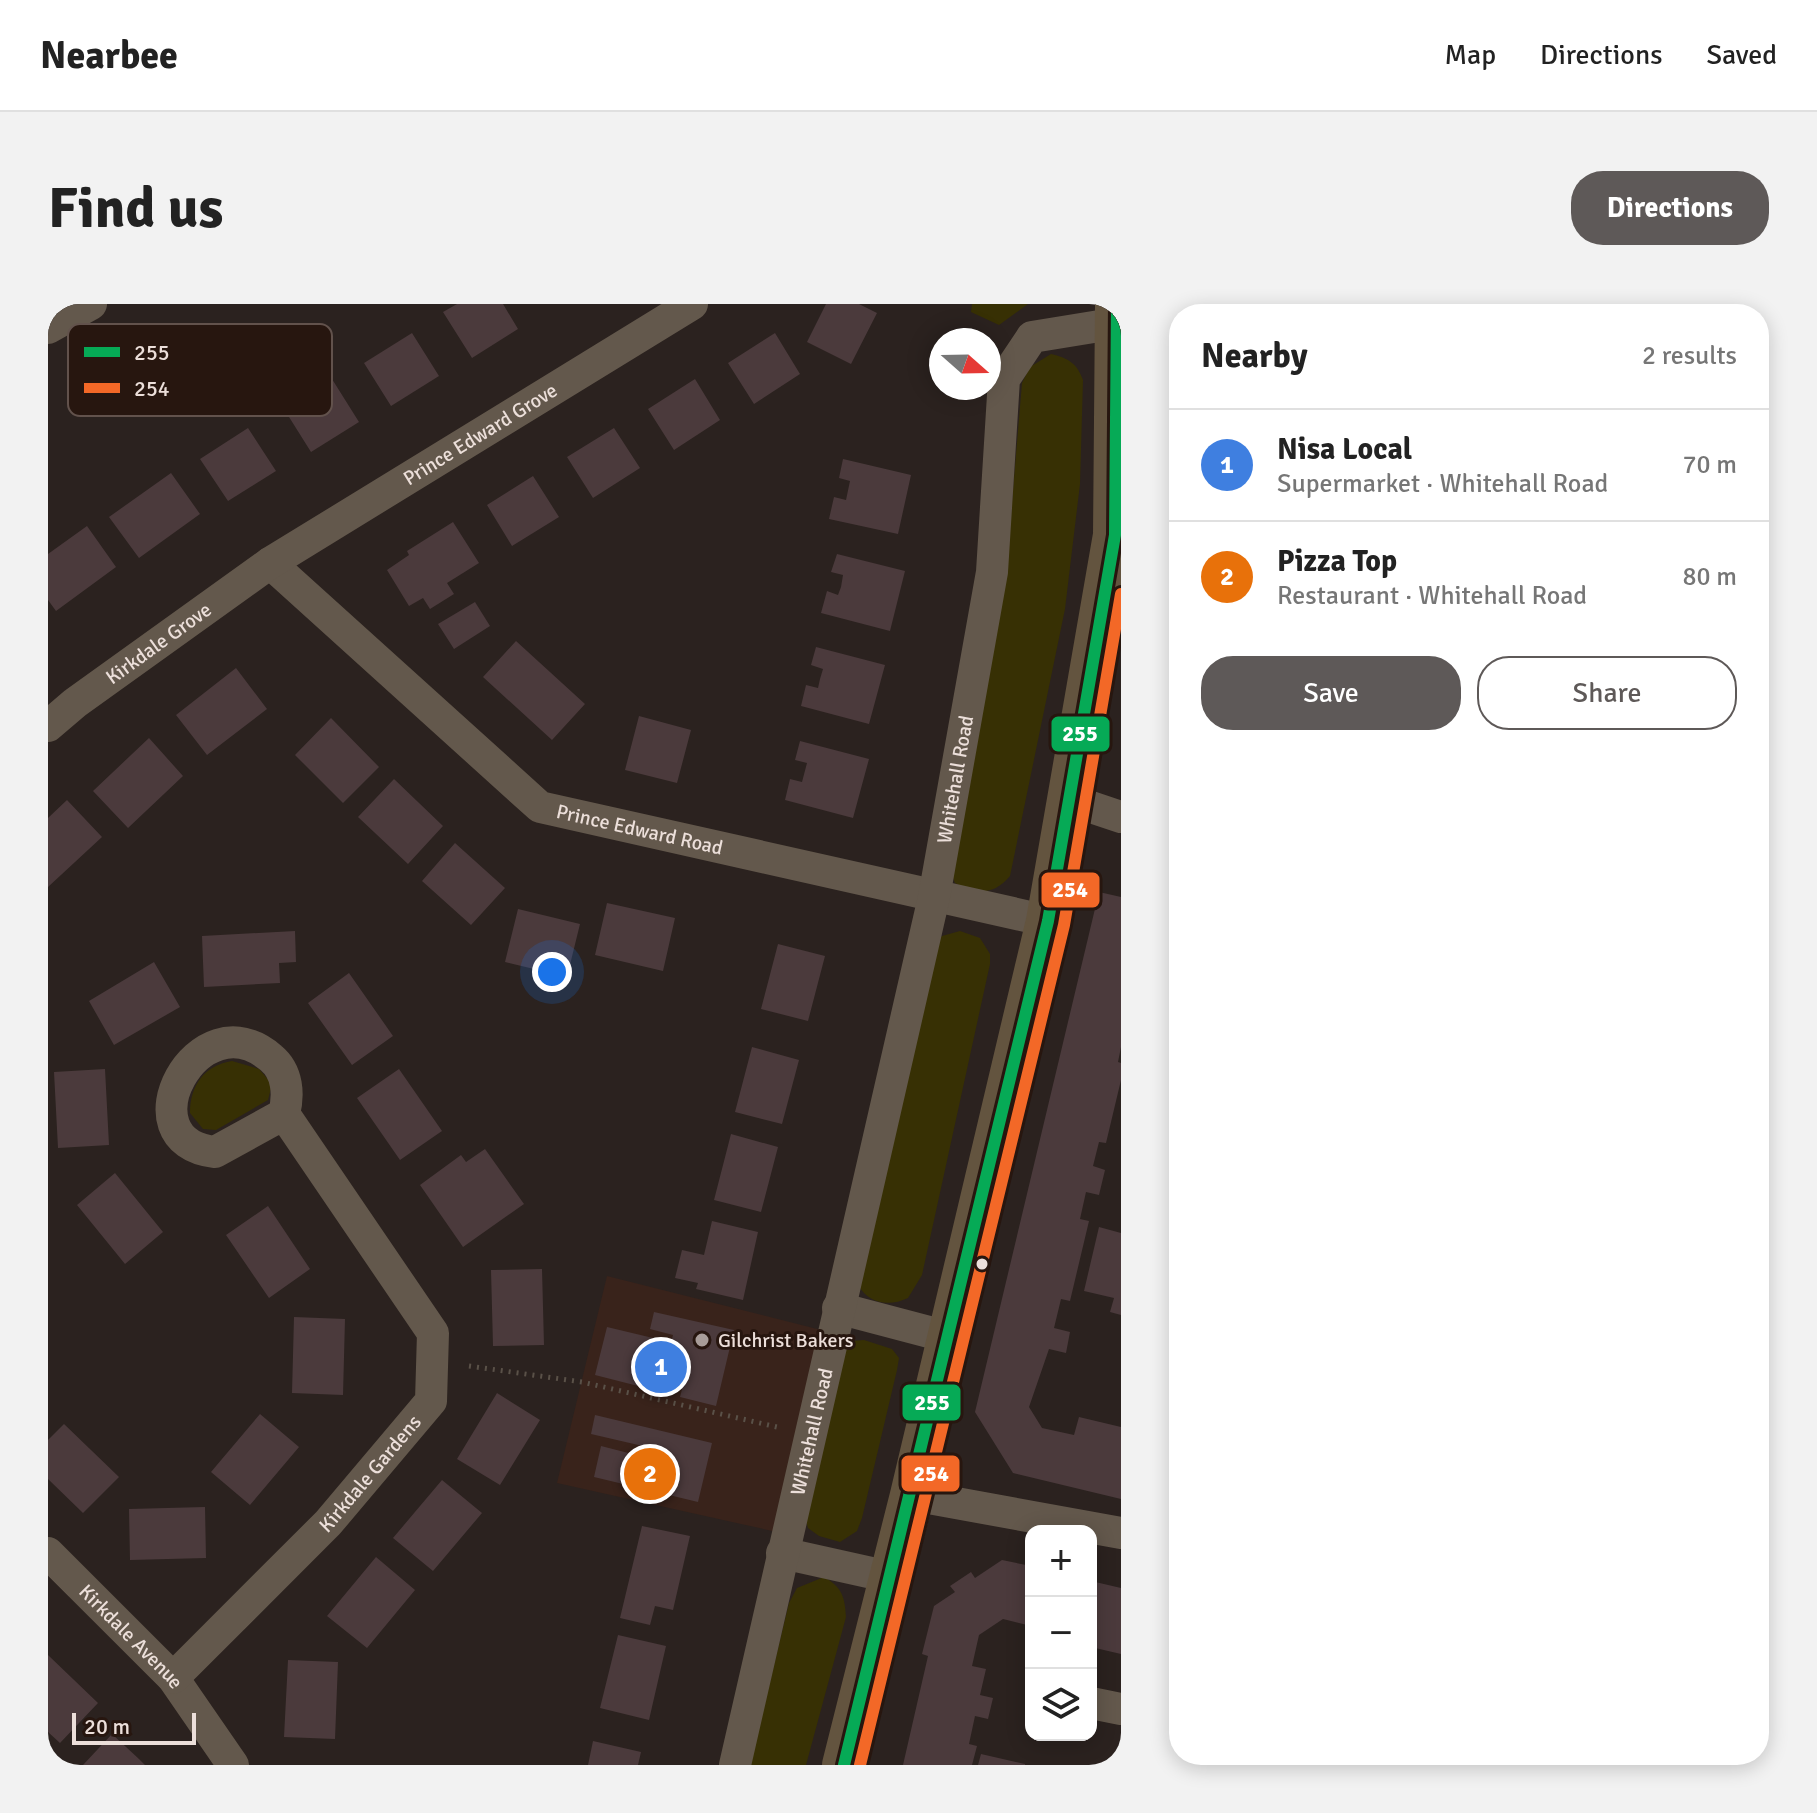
<!DOCTYPE html>
<meta charset="utf-8">
<style>
body{margin:0;font-family:Signika,sans-serif;background:#f2f2f2;color:#222}
.controls{position:absolute;right:24px;bottom:24px;display:grid;overflow:hidden;border-radius:16px;box-shadow:0 4px 20px #0003}
.controls button{width:72px;height:72px;display:grid;place-items:center;padding:0;border:0;border-bottom:2px solid #e0e0e0;background:#fff;color:#222;font:40px sans-serif}
.compass{position:absolute;left:881px;top:24px;width:72px;height:72px;border-radius:50%;background:#fff;box-shadow:0 4px 20px #0003;rotate:110deg}
.scale{position:absolute;left:24px;bottom:20px;width:124px;box-sizing:border-box;padding-left:8px;border:4px solid #ecdfda;border-top:0;font-size:22px;line-height:28px;white-space:nowrap;color:#ecdfda;-webkit-text-stroke:6px #27160f;paint-order:stroke}
.you{position:absolute;left:504px;top:668px;width:28px;height:28px;margin:-20px;border:6px solid #fff;border-radius:50%;background:#1a73e8;box-shadow:0 0 0 12px #1a73e833}
.badge{display:grid;place-items:center;width:52px;height:52px;border-radius:50%;background:#5e5958;color:#fff;font-size:26px;font-weight:700}
.pin{position:absolute;translate:-50% -50%;border:4px solid #fff;box-shadow:0 2px 8px #0006}
.list{margin:0;padding:0;list-style:none}
h2{display:flex;justify-content:space-between;align-items:center;height:104px;margin:0;padding:0 32px;font-size:34px}
h2 small{font-size:26px;font-weight:400;color:#767676}
.list li{display:grid;grid-template-columns:52px 1fr auto;gap:24px;align-items:center;box-sizing:border-box;height:112px;padding:0 32px;border-top:2px solid #e0e0e0}
.list b{display:block;font-size:30px;white-space:nowrap}
.list p{margin:0;font-size:26px;white-space:nowrap;color:#767676}
.list em{font-size:26px;font-style:normal;color:#767676}
.actions{display:flex;gap:16px;padding:24px 32px}
.actions a{flex:1;padding:18px 0;border:2px solid #5e5958;border-radius:32px;text-align:center;font-size:28px;color:#5e5958}
.actions .main{background:#5e5958;color:#fff}
.icon{flex:none;width:44px;height:44px;fill:none;stroke:currentColor;stroke-width:2;stroke-linecap:round;stroke-linejoin:round}
.map{position:relative;flex:none;width:1073px;height:1461px;overflow:hidden;border-radius:32px}
header{display:flex;align-items:center;gap:48px;box-sizing:border-box;height:112px;padding:0 40px;background:#fff;border-bottom:2px solid #e0e0e0}
header strong{font-size:38px}
nav{display:flex;gap:44px;margin-inline-start:auto;font-size:28px}
.intro{display:flex;align-items:center;justify-content:space-between;box-sizing:border-box;height:192px;padding:0 48px}
h1{margin:0;font-size:56px}
.button{padding:20px 36px;border-radius:32px;background:#5e5958;color:#fff;font-size:28px;font-weight:700}
main{display:flex;gap:48px;padding:0 48px}
aside{flex:1;background:#fff;border-radius:32px;box-shadow:0 4px 20px #0003}
.map>svg:first-child{display:block}
.built{fill:#39231b}
.green{fill:#373004}
.building{fill:#4b3a3c}
.lines{fill:none;stroke-linecap:round;stroke-linejoin:round}
.path{stroke:#5a5148;stroke-width:5;stroke-dasharray:2 6;stroke-linecap:butt}
.minor{stroke:#63584c;stroke-width:32}
.primary{stroke:#63543f;stroke-width:44}
.bus-1-casing{stroke:#27160f;stroke-width:18}
.bus-2-casing{stroke:#27160f;stroke-width:18}
.bus-1{stroke:#06aa56;stroke-width:12}
.bus-2{stroke:#f36827;stroke-width:12}
.bus-dot{fill:#ecdfda;stroke:#27160f;stroke-width:3}
.poi-dot{fill:#a89d99;stroke:#27160f;stroke-width:3}
.labels{text-anchor:middle;stroke-width:6;stroke-linejoin:round;paint-order:stroke}
.street-label{font-size:20px;fill:#ecdfda;stroke:#27160f}
.poi-label{font-size:20px;fill:#ecdfda;stroke:#27160f;text-anchor:start}
.key{fill:#27160f;stroke:#62524c;stroke-width:2}
.key-label{font-size:22px;fill:#ecdfda}
.line-badge{stroke:#27160f;stroke-width:3}
.badge-label{font-size:22px;text-anchor:middle;font-weight:bold;fill:#fff}
</style>
<header>
<strong>Nearbee</strong>
<nav><a>Map</a><a>Directions</a><a>Saved</a></nav>
</header>
<div class="intro"><h1>Find us</h1><a class="button">Directions</a></div>
<main>
<div class="map">
<svg width="1073" height="1461" viewBox="0 0 1073 1461">
<rect width="100%" height="100%" fill="#2b221f"/>
<path class="built" d="M559,972L785,1029L738,1230L509,1179Z"/>
<path class="green" d="M924,0H980L951,21L923,8Z
M1003,50C1020,54 1029,59 1035,76L1032,180L1017,305L962,572C945,592 929,590 907,579L901,564L958,270L974,79L982,63Z
M912,627L932,634L942,650V660L874,971L860,994C841,1003 821,1000 810,981L889,638L894,632Z
M184,757L211,765L224,780L220,796L168,826L155,825L142,809C142,781 157,761 184,757Z
M816,1036L844,1045L851,1054L849,1066L814,1214L809,1227L792,1238L771,1232L760,1224L757,1213L797,1043L804,1037Z
M776,1273C794,1283 797,1293 798,1313L758,1461H702L741,1299L749,1284Z"/>
<path class="building" d="M409,0H455L470,25L424,54L395,8Z
M778,0H811L829,9L803,60L759,38Z
M364,29L391,72L343,102L316,59Z
M727,29L752,70L706,100L680,59Z
M284,75L311,118L263,148L236,105Z
M647,75L672,116L626,146L600,105Z
M200,124L228,167L180,197L152,155Z
M566,124L592,164L545,194L519,153Z
M795,155L863,171L850,230L781,215L786,193L798,196L802,177L791,174Z
M123,169L152,210L91,254L61,213Z
M485,172L511,213L464,242L439,201Z
M405,218L431,259L399,279L406,290L382,305L375,294L361,302L339,266L361,251L359,247Z
M39,222L68,263L8,307L0,296V250Z
M789,250L857,267L842,327L773,309L779,287L790,291L793,283L795,271L783,268Z
M427,298L442,322L406,345L390,320Z
M468,337L537,400L504,436L435,373Z
M768,343L837,361L821,420L753,402L758,381L770,384L772,375L775,365L763,361Z
M188,364L219,405L159,451L128,411Z
M591,412L643,426L629,479L577,466Z
M283,414L331,463L295,499L247,451Z
M101,434L135,472L80,524L45,487Z
M752,437L821,455L805,514L737,496L742,475L754,478L759,459L747,456Z
M346,475L395,522L360,560L310,513Z
M19,496L54,533L0,583V514Z
M407,539L457,584L423,621L374,577Z
M1051,588L1073,593V743L1070,758L1073,759V776L1058,839L1051,838L1045,862L1057,866L1051,891L1038,888L1032,915L1041,917L1022,997L1013,995L1006,1024L1022,1028L1018,1049L1001,1045L981,1103L994,1124L1026,1131L1031,1113L1073,1123V1195L965,1169L927,1108Z
M559,599L627,614L615,667L547,651Z
M470,605L532,620L519,673L457,658Z
M247,627L248,658L231,659L232,679L156,683L154,632Z
M730,640L777,652L760,717L713,705Z
M106,658L132,703L66,741L41,697Z
M301,669L345,732L304,761L260,699Z
M704,743L751,756L734,820L687,808Z
M57,765L61,841L10,844L6,768Z
M351,765L394,827L352,856L309,794Z
M683,830L730,843L713,908L666,896Z
M437,845L476,900L415,943L372,881L413,851L418,858Z
M67,869L115,928L77,960L29,901Z
M220,902L262,965L221,994L178,931Z
M664,917L710,928L695,996L648,985L650,979L627,974L634,946L656,951Z
M1051,923L1073,929V1011L1062,1008L1066,994L1036,987Z
M494,965L496,1041L445,1042L443,966Z
M606,1008L686,1026L668,1102L632,1093L637,1074L598,1065L594,1083L547,1071L559,1023L605,1034L603,1043L621,1047L625,1031L602,1025Z
M246,1013L297,1015L295,1091L244,1089Z
M449,1089L492,1116L452,1181L409,1155Z
M212,1110L251,1143L202,1201L163,1168Z
M547,1111L664,1139L650,1198L546,1173L553,1142L596,1153L599,1143L543,1130Z
M16,1120L71,1173L35,1209L0,1175V1136Z
M394,1176L434,1209L385,1267L345,1234Z
M157,1203L158,1254L82,1256L81,1205Z
M594,1222L642,1232L625,1306L607,1302L602,1321L572,1314Z
M328,1253L367,1286L319,1344L279,1312Z
M954,1256L983,1262V1322L955,1315L931,1331L924,1362L938,1365L932,1391L945,1394L940,1415L927,1412L921,1440L929,1442L924,1461H855L880,1352L874,1350L886,1302L907,1288L902,1282L923,1268L927,1274Z
M1043,1277L1073,1284V1350L1043,1343Z
M570,1331L618,1342L601,1416L552,1404Z
M0,1351L50,1399L12,1439L0,1428Z
M240,1356L290,1358L287,1435L236,1433Z
M64,1430L91,1455L97,1461H35Z
M545,1437L593,1448L590,1461H540Z
M933,1450L977,1460V1461H930Z"/>
<g class="lines">
<path class="path" d="M421,1062L534,1078L729,1123"/>
<g class="minor">
<path d="M0,24L43,0"/>
<path id="s1" d="M222,259L492,503L1000,617"/>
<path id="s2" d="M0,422L27,399L222,259L644,0"/>
<path d="M1022,496L1073,513"/>
<path d="M790,1004L900,1033"/>
<path d="M864,1191L1073,1229"/>
<path id="s3" d="M0,1249L125,1374L185,1461"/>
<path d="M734,1249L842,1273"/>
<path id="s4" d="M125,1374L280,1219L383,1097L385,1029L236,810C241,791 240,768 223,754C150,691 73,838 167,848L236,810"/>
<path d="M1043,1399L1073,1405"/>
<path id="s5" d="M687,1461L886,593L944,268L956,75L984,33L1070,19"/>
</g>
<path class="primary" d="M796,1461L864,1191L1000,617L1067,231L1069,0"/>
<defs>
<path id="bus-1" d="M796,1461L1000,617L1067,231L1069,0"/>
<path id="bus-2" d="M812,1461L1016,621L1073,290"/>
</defs>
<use href="#bus-1" class="bus-1-casing"/>
<use href="#bus-2" class="bus-2-casing"/>
<use href="#bus-1" class="bus-1"/>
<use href="#bus-2" class="bus-2"/>
</g>
<circle class="bus-dot" cx="934" cy="960" r="7"/>
<circle class="poi-dot" cx="654" cy="1036" r="8"/>
<g class="labels">
<g class="street-label">
<text dy="7" stroke="none"><textPath href="#s2" startOffset="522">Prince Edward Grove</textPath></text>
<text dy="7" stroke="none"><textPath href="#s2" startOffset="138">Kirkdale Grove</textPath></text>
<text dy="7" stroke="none"><textPath href="#s5" startOffset="1010">Whitehall Road</textPath></text>
<text dy="7" stroke="none"><textPath href="#s1" startOffset="466">Prince Edward Road</textPath></text>
<text dy="7" stroke="none"><textPath href="#s5" startOffset="342">Whitehall Road</textPath></text>
<text dy="7" stroke="none"><textPath href="#s4" startOffset="284">Kirkdale Gardens</textPath></text>
<text dy="7" stroke="none"><textPath href="#s3" startOffset="118">Kirkdale Avenue</textPath></text>
</g>
<g class="poi-label">
<text x="670" y="1043">Gilchrist Bakers</text>
</g>
</g>
<rect x="20" y="20" width="264" height="92" rx="12" class="key"/>
<rect x="36" y="43" width="36" height="10" fill="#06aa56"/>
<rect x="36" y="79" width="36" height="10" fill="#f36827"/>
<g class="key-label">
<text x="86" y="56">255</text>
<text x="86" y="92">254</text>
</g>
<g class="line-badge">
<rect x="1002" y="411" width="61" height="38" rx="8" fill="#06aa56"/>
<rect x="992" y="567" width="61" height="38" rx="8" fill="#f36827"/>
<rect x="853" y="1079" width="61" height="39" rx="8" fill="#06aa56"/>
<rect x="852" y="1150" width="61" height="39" rx="8" fill="#f36827"/>
</g>
<g class="badge-label">
<text x="1032" y="437">255</text>
<text x="1022" y="593">254</text>
<text x="884" y="1106">255</text>
<text x="883" y="1177">254</text>
</g>
</svg>
<div class="controls">
<button>+</button>
<button>−</button>
<button><svg class="icon" aria-label="layers" viewBox="0 0 24 24"><path d="M12 4l9 5-9 5-9-5zM3 14l9 5 9-5"/></svg></button>
</div>
<svg class="compass" viewBox="-18 -18 36 36"><path d="M0-13l5 13h-10z" fill="#e53935"/><path d="M0 13l5-13h-10z" fill="#767676"/></svg>
<div class="scale">20 m</div>
<div class="you"></div>
<div class="pin badge" style="left:613px;top:1063px;background:#3f7fe0">1</div>
<div class="pin badge" style="left:602px;top:1170px;background:#e8710a">2</div>
</div>
<aside>
<h2>Nearby<small>2 results</small></h2>
<ul class="list">
<li><span class="badge" style="background:#3f7fe0">1</span><div><b>Nisa Local</b><p>Supermarket · Whitehall Road</p></div><em>70 m</em></li>
<li><span class="badge" style="background:#e8710a">2</span><div><b>Pizza Top</b><p>Restaurant · Whitehall Road</p></div><em>80 m</em></li>
</ul>
<div class="actions"><a class="main">Save</a><a>Share</a></div>
</aside>
</main>
